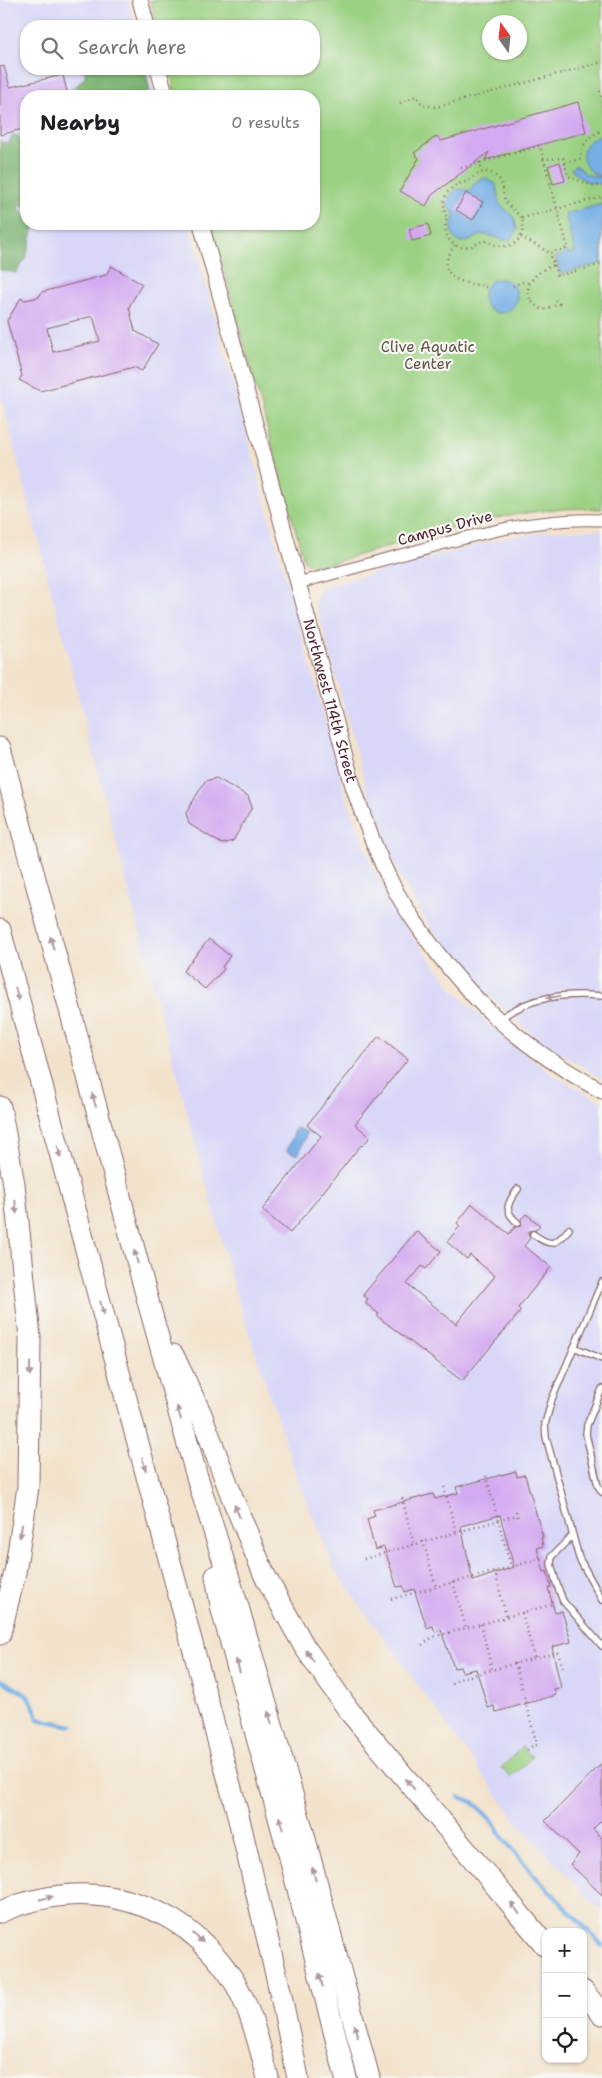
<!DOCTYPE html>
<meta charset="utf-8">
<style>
body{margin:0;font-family:"Shantell Sans",sans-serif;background:#f2f2f2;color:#202124}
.controls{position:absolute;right:15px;bottom:15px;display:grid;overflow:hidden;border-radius:10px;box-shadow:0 1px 4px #0004}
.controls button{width:45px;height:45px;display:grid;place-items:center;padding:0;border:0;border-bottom:1px solid #e0e0e0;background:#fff;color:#202124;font:25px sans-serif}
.compass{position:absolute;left:482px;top:15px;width:45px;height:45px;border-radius:50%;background:#fff;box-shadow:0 1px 4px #0004;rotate:345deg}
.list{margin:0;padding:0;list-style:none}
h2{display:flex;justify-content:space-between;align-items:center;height:65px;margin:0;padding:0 20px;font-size:21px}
h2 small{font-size:16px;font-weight:400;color:#757577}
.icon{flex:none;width:28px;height:28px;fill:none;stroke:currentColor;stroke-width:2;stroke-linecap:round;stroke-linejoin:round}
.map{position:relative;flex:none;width:602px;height:2078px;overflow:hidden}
.search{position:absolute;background:#fff;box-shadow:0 1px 4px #0004;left:20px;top:20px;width:300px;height:55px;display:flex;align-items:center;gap:12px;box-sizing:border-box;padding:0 18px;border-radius:20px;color:#757577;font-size:19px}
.panel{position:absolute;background:#fff;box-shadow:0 1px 4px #0004;left:20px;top:90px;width:300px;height:140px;border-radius:20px}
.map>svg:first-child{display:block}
.built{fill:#d8d7f8}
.green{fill:#9bd183;stroke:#727857;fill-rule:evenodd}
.forest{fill:#7cb371;stroke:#63694e}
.water{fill:#75afe5;stroke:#606788}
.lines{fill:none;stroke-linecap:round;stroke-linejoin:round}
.stream{stroke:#75afe5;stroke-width:4.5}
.building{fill:#d3aaf1;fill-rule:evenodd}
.service-casing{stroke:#856363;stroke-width:8}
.minor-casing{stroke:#856363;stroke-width:13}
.tertiary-casing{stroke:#856363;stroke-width:17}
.motorway-casing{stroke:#856363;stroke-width:23}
.path{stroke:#856363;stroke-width:2.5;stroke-dasharray:1 4;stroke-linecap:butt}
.service{stroke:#fff;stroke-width:5.5}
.minor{stroke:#fff;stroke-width:11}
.tertiary{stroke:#fff;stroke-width:15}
.motorway{stroke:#fff;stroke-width:21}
.oneway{fill:#ae9aa0}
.labels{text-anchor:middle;stroke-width:4.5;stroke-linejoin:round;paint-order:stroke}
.park-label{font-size:15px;fill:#625445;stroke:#f6f6f2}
.street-label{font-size:15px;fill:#4a1f2b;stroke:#f6f6f2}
</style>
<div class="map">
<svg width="602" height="2078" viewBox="0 0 602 2078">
<rect width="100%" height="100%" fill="#f6f6f2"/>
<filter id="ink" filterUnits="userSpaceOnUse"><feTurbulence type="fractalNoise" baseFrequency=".02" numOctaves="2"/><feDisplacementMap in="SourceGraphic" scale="10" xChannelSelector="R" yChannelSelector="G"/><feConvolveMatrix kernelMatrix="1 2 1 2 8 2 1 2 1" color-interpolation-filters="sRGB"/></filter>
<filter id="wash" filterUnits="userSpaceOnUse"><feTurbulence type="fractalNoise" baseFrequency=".0096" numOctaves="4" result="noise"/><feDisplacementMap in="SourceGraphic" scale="20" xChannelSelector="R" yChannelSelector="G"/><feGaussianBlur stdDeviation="1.12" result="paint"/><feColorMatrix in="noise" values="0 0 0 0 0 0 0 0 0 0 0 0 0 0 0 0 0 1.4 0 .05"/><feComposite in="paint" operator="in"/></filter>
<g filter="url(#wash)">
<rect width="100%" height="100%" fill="#f2e2cb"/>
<path class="built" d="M0,0H128L136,26H26V69H147L155,96H26V224H189L345,794L373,868L411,935L456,992L475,1012L518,1049L553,1075L602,1102V1912L519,1825L335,1570L296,1475L233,1284L158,1003L0,393Z
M602,530V1079L535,1037L495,1001L476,983L449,952L422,915L393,862L374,816L315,600L320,590L326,586L500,539L552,531Z"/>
<path class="green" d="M150,0H602V509C513,503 407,542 322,566L310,565L304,560L211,224H314V96H176L169,69H314V26H157ZM490,22H520V52H490Z
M522,1747L532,1757L511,1778L501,1768Z"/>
<path class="forest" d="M82,69H141V72L146,73L149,87V96H71L70,93C75,84 81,85 86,74Z
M13,135L18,136L21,145L26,144V206L17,207L26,215V224H35L26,258L16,273L0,270V140L3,143L9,142Z"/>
<path class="water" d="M602,135V176H600C576,168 577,141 602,135Z
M576,165L586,174L602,178V184C589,184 579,179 571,169Z
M485,178L496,184L500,205L514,217L517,230C509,250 497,234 484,235C478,235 475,239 469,241C451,247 448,227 455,215L447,205L449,196L457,189L470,190L477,180Z
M602,204V263L560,274L556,257L564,255L563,252L567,251L568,254L575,252L565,214Z
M483 296a17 17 0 1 1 34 0a17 17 0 1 1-34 0Z
M296,1128L307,1132L298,1155L287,1151Z"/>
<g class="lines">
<path class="stream" d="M0,1680C22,1692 31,1692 38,1719L72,1726
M459,1797L473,1802L490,1818L503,1838L533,1874L602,1945"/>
</g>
<g id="blocks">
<path class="building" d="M4,66L10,87L63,75L68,96H26V128L0,135V67Z
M578,102L586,132L485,160L489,152L432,195L426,206L400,191L419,158L414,153L437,136L441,141Z
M560,162L565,181L553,184L548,166Z
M466,193L483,202L473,220L456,210Z
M428,224L431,236L412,241L409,229Z
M111,266L142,284L129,307L135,331L158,344L142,371L134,367L40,391L19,380L22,376L7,321L21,298L25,300L39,297L42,292L106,275ZM93,316L100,341L53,352L47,328Z
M216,778L248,796L252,807L233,841L222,844L189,824L186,813L205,781Z
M209,939L230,956L222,967L224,969L205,989L183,971Z
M379,1036L408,1059L355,1124L370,1137L362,1146L361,1145L290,1233L262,1210L321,1136L307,1125Z
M472,1204L509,1234L515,1227L522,1226L521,1219L526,1214L540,1225L536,1230L529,1231L528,1234L530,1238L524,1246L551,1267L518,1308L521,1311L462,1381L377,1316L379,1314L365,1303L368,1299L363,1295L416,1231L441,1251L426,1269L422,1266L407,1284L456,1324L495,1276L470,1255L467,1259L447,1242L460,1226L457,1223Z
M516,1471L517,1477L525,1475L543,1537H541L543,1546L537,1548L544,1572L547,1571L551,1587L548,1588L555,1613L562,1611L571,1642L552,1647L561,1688L554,1689L556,1695L496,1712L494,1706L488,1708L476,1669L462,1672L460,1667L454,1668L441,1630L435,1632L433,1626L427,1628L414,1589L405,1592L403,1586L397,1587L384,1547L375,1550L367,1519L375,1516L373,1510L433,1494L435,1499L458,1493L456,1487ZM500,1515L514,1567L473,1581L461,1526Z
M602,1763V1820L593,1829L602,1838V1895L570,1864L579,1854L545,1821Z"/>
</g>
</g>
<g filter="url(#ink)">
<use href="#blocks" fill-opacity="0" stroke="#856363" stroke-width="1"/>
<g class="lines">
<defs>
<path id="service" d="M500,1019C530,996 565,993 602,996
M518,1189C507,1203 503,1211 518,1223
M533,1234C551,1247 555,1246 569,1229
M602,1282L552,1399L545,1424L546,1437L579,1558L602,1600
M574,1347L602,1359
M602,1389L587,1425L586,1434L598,1486L602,1492
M572,1536L552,1556L551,1564L556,1582L563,1601L602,1646"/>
<path id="minor" d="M298,583C340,572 381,560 423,549C482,533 540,517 602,520"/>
<g id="tertiary">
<path d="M140,0L147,26"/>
<path d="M158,69L166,96"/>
<path id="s1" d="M201,224L353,786C364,819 376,853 392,884C400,900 410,915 420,929C470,1002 524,1049 602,1091"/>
</g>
<path id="motorway" d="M0,748L149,1305L197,1477L238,1607L303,1832L369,2078
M0,930L237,1811L280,1991L298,2078
M0,1107L14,1184L30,1337L28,1487L15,1573L0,1634
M173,1355L201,1414L234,1502L265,1576L304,1646L350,1712L546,1946
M216,1576L222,1610L289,1854L346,2078
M0,1912C87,1875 179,1898 232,1978C251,2008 259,2044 268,2078
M583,1991L602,2014"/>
</defs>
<use href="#service" class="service-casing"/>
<use href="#minor" class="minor-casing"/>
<use href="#tertiary" class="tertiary-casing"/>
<use href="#motorway" class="motorway-casing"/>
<path class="path" d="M600,91L602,98
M400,103L416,96L423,105L436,107L602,62
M543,159L563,158L568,176L591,185L602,186
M479,162L481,172
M565,163L580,159C582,145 588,135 602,131
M461,168L540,146L568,248L550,253L554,265C531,272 515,296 543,310L559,304L556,300
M486,172C504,176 502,187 505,202L522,218C526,233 518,248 501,246C495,246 491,242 485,241C478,241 474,247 467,247C449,249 442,232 447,218C439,199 447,186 465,182C471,181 474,173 486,172Z
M522,218L602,197
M521,237L550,253
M455,245C440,265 445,279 471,284C476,285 481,285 486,287
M554,265L557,276L602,264
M513,286L521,282L530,283
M559,304L560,299
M486,1476L511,1567L542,1558
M444,1487L456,1532
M402,1498L414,1544
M516,1511L518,1519
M423,1541L436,1587
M364,1559L517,1515
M495,1571L506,1617
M453,1582L466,1628
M391,1599L511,1567
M522,1613L535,1658L557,1652L563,1667
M481,1624L492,1670
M422,1645L433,1637L554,1604
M515,1663L537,1745L531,1747L526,1751
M452,1684L459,1679L535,1658"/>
<use href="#service" class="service"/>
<use href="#minor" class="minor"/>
<use href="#tertiary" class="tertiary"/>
<use href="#motorway" class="motorway"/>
</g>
<defs><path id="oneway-solid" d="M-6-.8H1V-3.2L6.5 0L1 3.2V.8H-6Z" transform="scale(1.25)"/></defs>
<g class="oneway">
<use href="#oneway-solid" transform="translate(52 943) rotate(-105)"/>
<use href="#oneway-solid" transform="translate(17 994) rotate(75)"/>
<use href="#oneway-solid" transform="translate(553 997) rotate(172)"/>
<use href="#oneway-solid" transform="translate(94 1100) rotate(-105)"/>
<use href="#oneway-solid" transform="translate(59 1151) rotate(75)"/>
<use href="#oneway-solid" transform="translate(16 1207) rotate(84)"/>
<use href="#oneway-solid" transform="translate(136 1257) rotate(-105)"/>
<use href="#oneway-solid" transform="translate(102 1308) rotate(75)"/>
<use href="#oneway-solid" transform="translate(30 1369) rotate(91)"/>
<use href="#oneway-solid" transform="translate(179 1413) rotate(-106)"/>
<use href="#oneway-solid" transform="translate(144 1464) rotate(75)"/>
<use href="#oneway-solid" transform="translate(237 1511) rotate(-113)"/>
<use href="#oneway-solid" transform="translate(21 1531) rotate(99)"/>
<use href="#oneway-solid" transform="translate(310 1656) rotate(-125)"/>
<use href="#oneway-solid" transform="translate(238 1666) rotate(-105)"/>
<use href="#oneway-solid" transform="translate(270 1718) rotate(-106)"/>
<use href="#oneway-solid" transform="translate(410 1784) rotate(-130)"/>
<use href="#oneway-solid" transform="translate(281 1823) rotate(-105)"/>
<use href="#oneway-solid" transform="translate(314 1874) rotate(-105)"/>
<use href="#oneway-solid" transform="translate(46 1898) rotate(-13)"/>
<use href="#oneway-solid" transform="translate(515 1908) rotate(-129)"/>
<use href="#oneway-solid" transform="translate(198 1938) rotate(41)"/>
<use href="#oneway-solid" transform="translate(321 1980) rotate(-104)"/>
<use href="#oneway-solid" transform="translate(356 2031) rotate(-105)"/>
</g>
</g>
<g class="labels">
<g class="park-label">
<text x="428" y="352">Clive Aquatic<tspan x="428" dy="17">Center</tspan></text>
</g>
<g class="street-label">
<text transform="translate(445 528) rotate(-15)" y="5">Campus Drive</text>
<text dy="5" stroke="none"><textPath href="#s1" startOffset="494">Northwest 114th Street</textPath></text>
</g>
</g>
</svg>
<div class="controls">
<button>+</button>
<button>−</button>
<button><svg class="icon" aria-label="locate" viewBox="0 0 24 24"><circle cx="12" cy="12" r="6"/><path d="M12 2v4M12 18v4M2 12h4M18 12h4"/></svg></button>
</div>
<svg class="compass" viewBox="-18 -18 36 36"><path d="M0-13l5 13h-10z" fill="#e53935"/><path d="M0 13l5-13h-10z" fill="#757577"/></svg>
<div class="search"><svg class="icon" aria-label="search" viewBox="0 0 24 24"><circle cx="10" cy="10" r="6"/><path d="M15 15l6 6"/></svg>Search here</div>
<section class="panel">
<h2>Nearby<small>0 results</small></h2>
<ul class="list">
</ul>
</section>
</div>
